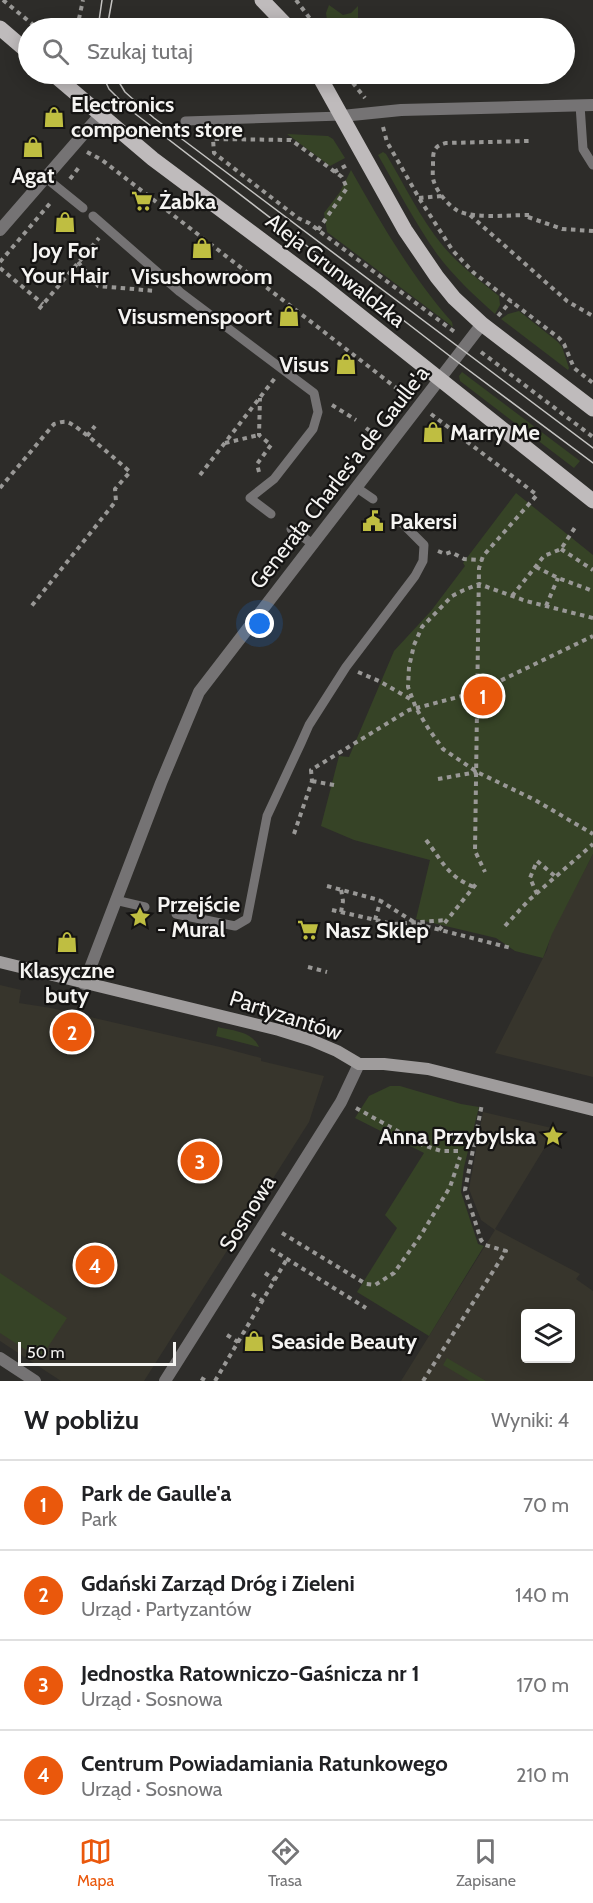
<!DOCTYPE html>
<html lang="pl">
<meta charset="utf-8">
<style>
body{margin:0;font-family:Cabin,sans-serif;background:#f2f2f2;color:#202124}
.controls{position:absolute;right:18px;bottom:18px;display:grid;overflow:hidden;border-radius:6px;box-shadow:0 3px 15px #0003}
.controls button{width:54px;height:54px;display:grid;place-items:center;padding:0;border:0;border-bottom:2px solid #e0e0e0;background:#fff;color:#202124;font:30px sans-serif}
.scale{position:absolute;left:18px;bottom:15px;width:158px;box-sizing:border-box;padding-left:6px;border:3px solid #f5f4f2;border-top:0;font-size:16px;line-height:21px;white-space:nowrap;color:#f5f4f2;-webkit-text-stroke:4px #151413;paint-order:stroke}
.you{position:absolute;left:260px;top:624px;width:21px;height:21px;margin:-15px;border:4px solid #fff;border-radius:50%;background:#1a73e8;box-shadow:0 0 0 9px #1a73e833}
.badge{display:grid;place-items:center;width:39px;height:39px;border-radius:50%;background:#ea580c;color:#fff;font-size:20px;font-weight:700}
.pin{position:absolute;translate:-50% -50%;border:3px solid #fff;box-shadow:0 2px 6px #0006}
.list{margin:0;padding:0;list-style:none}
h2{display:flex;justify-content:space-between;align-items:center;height:78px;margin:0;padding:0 24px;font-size:26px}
h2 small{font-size:20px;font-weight:400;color:#757577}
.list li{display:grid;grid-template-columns:39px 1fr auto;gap:18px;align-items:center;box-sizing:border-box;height:90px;padding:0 24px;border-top:2px solid #e0e0e0}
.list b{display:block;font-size:22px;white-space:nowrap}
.list p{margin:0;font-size:20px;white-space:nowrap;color:#757577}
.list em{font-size:20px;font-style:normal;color:#757577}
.icon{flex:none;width:33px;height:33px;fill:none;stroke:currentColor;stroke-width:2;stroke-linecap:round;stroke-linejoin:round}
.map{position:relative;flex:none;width:593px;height:1381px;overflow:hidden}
.search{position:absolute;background:#fff;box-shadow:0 3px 15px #0003;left:18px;right:18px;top:18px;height:66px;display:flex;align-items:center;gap:15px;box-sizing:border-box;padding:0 21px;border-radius:33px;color:#757577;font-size:22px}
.sheet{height:438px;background:#fff}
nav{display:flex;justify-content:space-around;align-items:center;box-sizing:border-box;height:84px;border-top:2px solid #e0e0e0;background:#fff;font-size:16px;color:#757577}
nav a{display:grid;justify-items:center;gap:3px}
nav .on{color:#ea580c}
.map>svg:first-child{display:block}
.built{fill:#37352c;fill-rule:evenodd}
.green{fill:#364326}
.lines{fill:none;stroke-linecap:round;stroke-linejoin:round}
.path{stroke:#999896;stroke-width:4;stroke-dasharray:4.5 4.5;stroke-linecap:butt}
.lane{stroke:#757374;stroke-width:9}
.street{stroke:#757374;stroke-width:12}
.secondary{stroke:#9f9c9c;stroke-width:12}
.primary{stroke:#bfbbbc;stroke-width:15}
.tram{stroke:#c5c4c2;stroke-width:1.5}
.labels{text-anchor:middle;stroke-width:4.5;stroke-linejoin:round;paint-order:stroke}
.poi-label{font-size:22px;font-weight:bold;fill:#f5f4f2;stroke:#151413;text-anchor:start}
.street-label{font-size:22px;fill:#f5f4f2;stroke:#151413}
</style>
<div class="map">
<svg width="593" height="1381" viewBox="0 0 593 1381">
<rect width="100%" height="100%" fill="#2d2c29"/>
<path class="built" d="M593,854V1077L495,1053L547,950L551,934Z
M0,985L21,990L19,1003L51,1008L220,1047L261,1058V1061L324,1076L309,1122L144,1381H61L0,1341Z
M483,1112L556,1129L495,1229L580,1274L576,1279L593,1291V1381H401L495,1230L481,1220L469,1189ZM526,1314H570V1358H526Z"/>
<path class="green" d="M329,5L343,15L351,13L358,6V28H328L326,13Z
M287,134L328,136L333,139L345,158L330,166Z
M383,152L386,154C404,184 420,218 443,246C459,265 479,280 499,296L500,305L495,314C475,296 454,277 437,254C415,223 397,188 378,155Z
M351,170C381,223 411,276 452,322L453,327L327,232L324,213L340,192Z
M519,311L558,342L562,347L569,368L568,370L501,319L508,314Z
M462,372L580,461L574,468L460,381L459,376Z
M516,493L593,555V854L552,934L543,958L515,951L496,938L416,919L430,860L354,840L321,826L339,756L349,757L394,651L431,611L465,566L463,563Z
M218,1027C233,1031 252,1031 259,1047L216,1036Z
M390,1086H400L461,1104L479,1107L464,1167L461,1192L478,1244L484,1246L429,1336L357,1292L397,1228L385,1215L424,1153L355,1118L369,1096Z
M0,1273L67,1318L40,1359L0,1333Z
M447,1358L486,1381H470L443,1365Z"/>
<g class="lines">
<path class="path" d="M3,0L37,28
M296,0L317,28
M77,28L83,0
M350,74L353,83L365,98
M383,127L387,142L419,198L453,251L474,273L559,338L564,344L574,368L593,383
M87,152L102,160L408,397
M334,172L349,164
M70,179L80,166
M419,198L442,196
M470,215L567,301L593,316
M529,215C509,215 475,219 458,211C449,206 437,192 434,182C432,177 433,170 433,164C433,152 433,146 446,143L529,141
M528,217L562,229L593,231
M318,230L347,188L342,177L291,140L213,139L214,153L298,218L309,223L318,230L456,333
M0,262L52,201
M78,262L98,286L156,291
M0,268L43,304
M39,309L99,238
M498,316L511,301
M481,352L593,437
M332,405L356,420
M431,414L537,495L483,556L479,568L475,851L485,872
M366,428L377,436
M87,436L95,426
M225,443L259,435
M259,472L257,464L271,445L259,435L260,398
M200,475L275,378
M0,488L54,424C58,423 63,421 67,422C76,424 120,463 130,472L115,489L116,501L30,608
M561,549L593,570
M438,551L445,554L451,552L464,559L482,560
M536,567L558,578L593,591
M512,596L544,556L561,549L576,526
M546,606L558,578
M593,618L526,601L479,584L464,590L452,596L422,627L414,645L409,667L408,687L416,708L428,728L443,749L477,772L535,800L593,834
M358,672L379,681L412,700
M438,779L477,772
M312,781L334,785
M294,834L312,781L311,770L409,710L477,692L593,636
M426,840C443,862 447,876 474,887
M327,886L379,900L417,924L511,948
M537,894L530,878L537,861L556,877
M332,910L393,924L447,920
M341,912L343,901L341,889
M375,920L381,899
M505,926L529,900L593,844
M439,930L476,884
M308,967L327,972
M356,1108L423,1145L441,1151H462
M282,1233L366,1284L375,1285L394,1273L421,1235L450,1187L460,1157
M271,1249L366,1308
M265,1273L275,1280
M252,1294L263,1301
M227,1335L238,1342
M201,1378L206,1381
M215,1381L287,1259
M423,1381L506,1251L485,1245L481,1240L465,1190L482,1104"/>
<path class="lane" d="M580,105L583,149L593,165
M185,121L342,116
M46,178L83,208
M93,216L180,292L314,393L318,412L313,429L274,479L250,498L271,514
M357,488L373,499
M291,529L313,544
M115,900L145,907
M176,914L235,926L247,919L267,816L301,743L309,725L346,667L415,576L423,561L424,545L400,521"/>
<path class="street" d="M342,116L401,110L593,105
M0,230L100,115
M84,984L161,783L199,692L482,324
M0,1358L35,1381
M165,1381L341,1102L359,1064"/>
<path class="secondary" d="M0,962L279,1030L311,1040L337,1051L359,1064H384L428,1069L593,1110"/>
<path class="primary" d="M262,0L289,28
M0,28L28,52
M53,74L153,159L319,283L593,501
M318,74L405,230L437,277L454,298L482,324L593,409"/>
<path class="tram" d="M98,28L102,0
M107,28L112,0
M102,74L109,89L129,109L455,360L593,463
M114,74L125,92L154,118L593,448"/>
</g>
<defs>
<symbol id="shop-bare" viewBox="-9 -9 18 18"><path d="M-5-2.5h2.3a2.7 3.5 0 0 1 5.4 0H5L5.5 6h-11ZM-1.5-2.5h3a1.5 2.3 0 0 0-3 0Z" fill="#bfbe41" stroke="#151413" stroke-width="2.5" paint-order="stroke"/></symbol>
<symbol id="supermarket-bare" viewBox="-9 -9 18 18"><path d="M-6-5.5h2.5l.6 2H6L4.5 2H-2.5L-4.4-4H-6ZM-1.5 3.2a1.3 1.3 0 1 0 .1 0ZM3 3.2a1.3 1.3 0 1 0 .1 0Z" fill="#bfbe41" stroke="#151413" stroke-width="2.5" paint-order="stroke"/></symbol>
<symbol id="civic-bare" viewBox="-9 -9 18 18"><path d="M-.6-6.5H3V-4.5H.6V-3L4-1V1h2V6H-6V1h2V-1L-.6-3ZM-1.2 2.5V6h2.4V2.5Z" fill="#bfbe41" stroke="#151413" stroke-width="2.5" paint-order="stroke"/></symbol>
<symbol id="sight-bare" viewBox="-9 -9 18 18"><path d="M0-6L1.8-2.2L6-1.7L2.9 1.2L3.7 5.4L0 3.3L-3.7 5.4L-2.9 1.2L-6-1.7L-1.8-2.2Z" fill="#bfbe41" stroke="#151413" stroke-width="2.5" paint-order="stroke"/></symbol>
</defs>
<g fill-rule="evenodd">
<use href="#shop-bare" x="39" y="102" width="30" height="30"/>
<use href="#shop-bare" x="18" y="132" width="30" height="30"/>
<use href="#supermarket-bare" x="127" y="186" width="30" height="30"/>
<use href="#shop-bare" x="50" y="207" width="30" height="30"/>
<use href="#shop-bare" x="187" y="233" width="30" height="30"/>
<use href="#shop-bare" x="274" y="301" width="30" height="30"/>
<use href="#shop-bare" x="331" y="349" width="30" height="30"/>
<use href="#shop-bare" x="418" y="417" width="30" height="30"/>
<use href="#civic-bare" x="358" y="506" width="30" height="30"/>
<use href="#sight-bare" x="125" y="902" width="30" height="30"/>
<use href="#supermarket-bare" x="293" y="915" width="30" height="30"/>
<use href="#shop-bare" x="52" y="927" width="30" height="30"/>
<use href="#sight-bare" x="538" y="1121" width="30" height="30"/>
<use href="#shop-bare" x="239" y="1326" width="30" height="30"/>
</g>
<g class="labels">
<g class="poi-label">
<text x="71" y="112">Electronics<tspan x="71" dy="25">components store</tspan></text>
<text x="33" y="183" text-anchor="middle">Agat</text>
<text x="159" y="209">Żabka</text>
<text x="65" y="258" text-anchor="middle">Joy For<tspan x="65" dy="25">Your Hair</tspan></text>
<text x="202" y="284" text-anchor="middle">Visushowroom</text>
<text x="272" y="324" text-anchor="end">Visusmenspoort</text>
<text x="329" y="372" text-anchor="end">Visus</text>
<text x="450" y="440">Marry Me</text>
<text x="390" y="529">Pakersi</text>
<text x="157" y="912">Przejście<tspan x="157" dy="25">- Mural</tspan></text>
<text x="325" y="938">Nasz Sklep</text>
<text x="67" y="978" text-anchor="middle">Klasyczne<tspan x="67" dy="25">buty</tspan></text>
<text x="536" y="1144" text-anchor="end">Anna Przybylska</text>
<text x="271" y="1349">Seaside Beauty</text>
</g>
<g class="street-label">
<text transform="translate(336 270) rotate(38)" y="8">Aleja Grunwaldzka</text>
<text transform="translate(339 477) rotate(-52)" y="8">Generała Charles'a de Gaulle'a</text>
<text transform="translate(286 1015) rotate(18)" y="8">Partyzantów</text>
<text transform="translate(247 1213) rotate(-58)" y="8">Sosnowa</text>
</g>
</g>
</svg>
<div class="controls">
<button><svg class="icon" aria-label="layers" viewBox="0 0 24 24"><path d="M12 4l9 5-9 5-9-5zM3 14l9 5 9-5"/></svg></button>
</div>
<div class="scale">50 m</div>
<div class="you"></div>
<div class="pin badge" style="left:483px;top:696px">1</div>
<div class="pin badge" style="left:72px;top:1032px">2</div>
<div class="pin badge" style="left:200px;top:1161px">3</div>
<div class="pin badge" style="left:95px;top:1265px">4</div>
<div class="search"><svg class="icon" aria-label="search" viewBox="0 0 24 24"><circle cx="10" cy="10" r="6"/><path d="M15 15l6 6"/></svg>Szukaj tutaj</div>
</div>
<section class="sheet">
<h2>W pobliżu<small>Wyniki: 4</small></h2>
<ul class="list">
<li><span class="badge">1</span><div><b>Park de Gaulle'a</b><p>Park</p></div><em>70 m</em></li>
<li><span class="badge">2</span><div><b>Gdański Zarząd Dróg i Zieleni</b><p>Urząd · Partyzantów</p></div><em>140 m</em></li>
<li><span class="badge">3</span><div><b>Jednostka Ratowniczo-Gaśnicza nr 1</b><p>Urząd · Sosnowa</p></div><em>170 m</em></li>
<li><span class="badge">4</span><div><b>Centrum Powiadamiania Ratunkowego</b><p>Urząd · Sosnowa</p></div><em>210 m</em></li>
</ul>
</section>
<nav>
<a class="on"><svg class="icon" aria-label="map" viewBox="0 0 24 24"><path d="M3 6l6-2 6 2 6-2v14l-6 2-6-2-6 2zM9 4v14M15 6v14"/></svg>Mapa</a>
<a><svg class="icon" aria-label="directions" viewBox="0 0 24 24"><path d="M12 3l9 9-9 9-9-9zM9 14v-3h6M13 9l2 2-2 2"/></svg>Trasa</a>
<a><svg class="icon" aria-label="saved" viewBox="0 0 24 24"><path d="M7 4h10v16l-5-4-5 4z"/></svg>Zapisane</a>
</nav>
